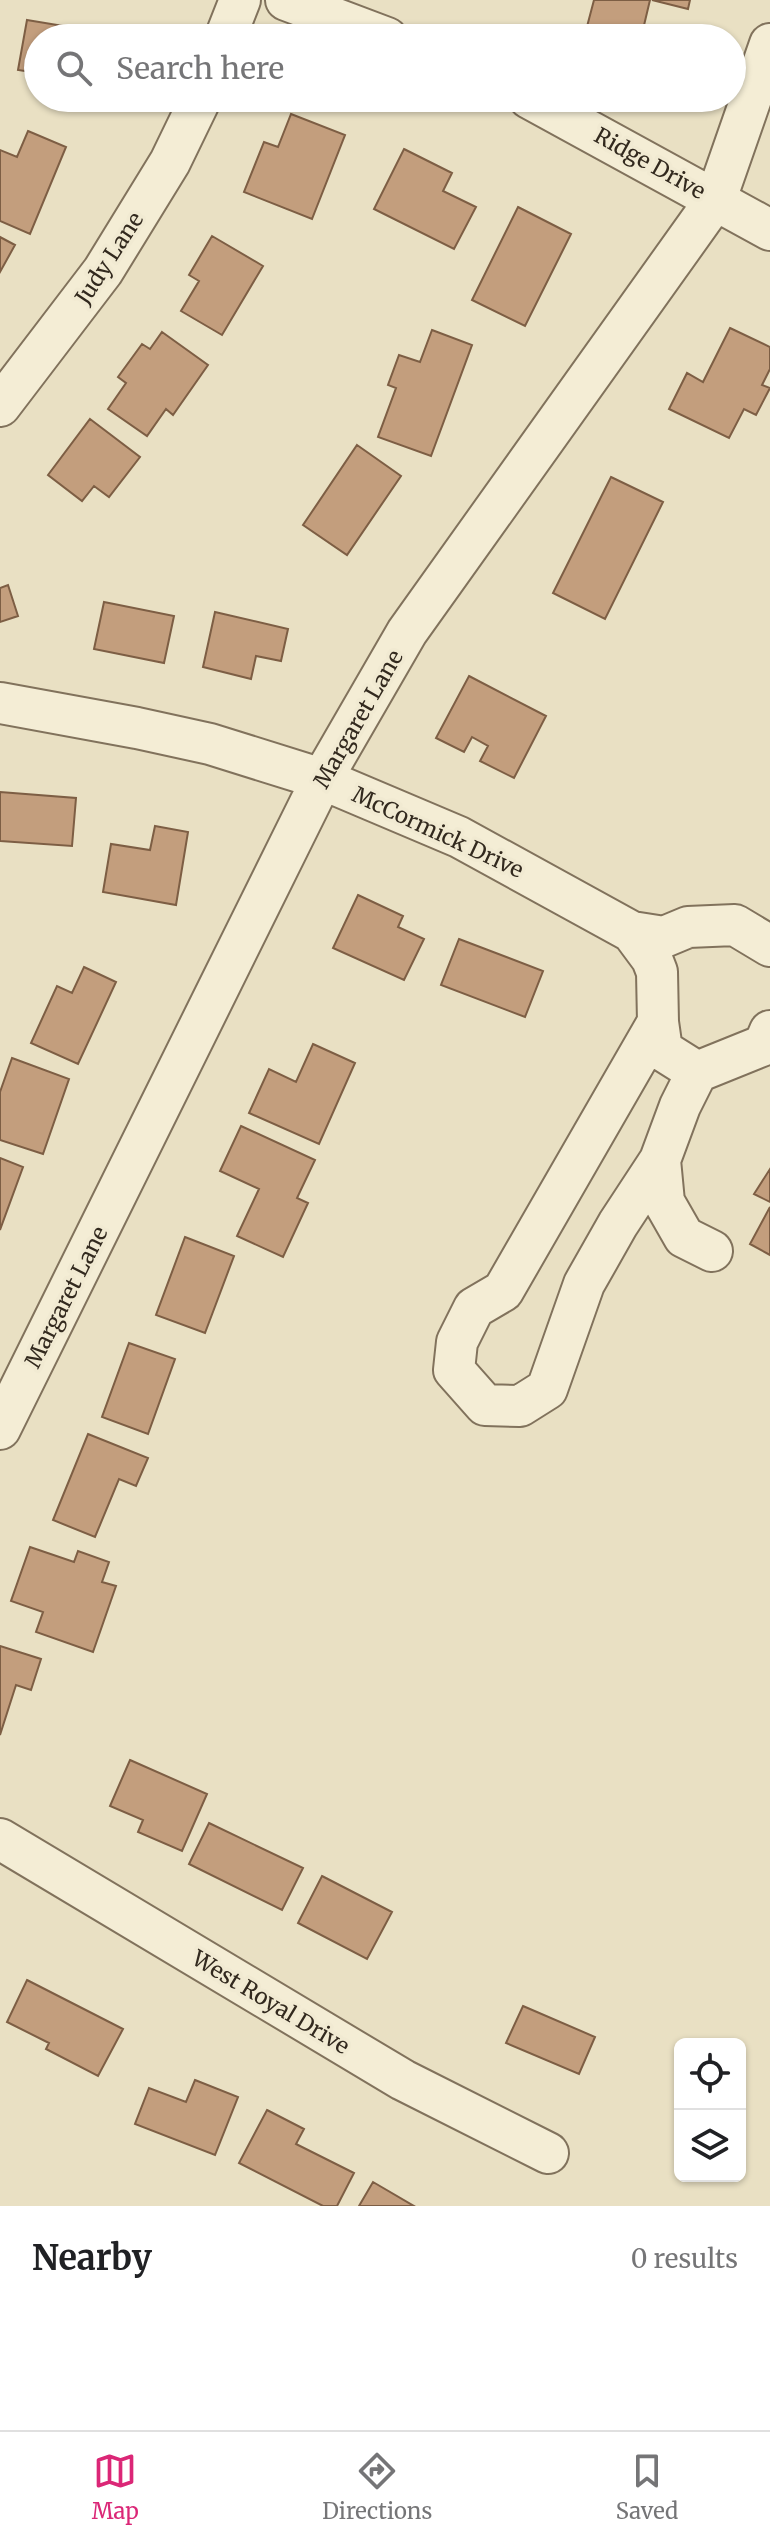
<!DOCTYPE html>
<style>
body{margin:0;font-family:Merriweather,serif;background:#f6f6f6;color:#202124}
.controls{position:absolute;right:24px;bottom:24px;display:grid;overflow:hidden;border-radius:12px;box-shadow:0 2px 6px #0004}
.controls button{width:72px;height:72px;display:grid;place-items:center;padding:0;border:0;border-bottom:2px solid #e0e0e0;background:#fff;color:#202124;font:40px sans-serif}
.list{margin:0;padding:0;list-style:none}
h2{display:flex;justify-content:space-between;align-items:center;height:104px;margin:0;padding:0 32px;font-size:34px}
h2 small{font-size:26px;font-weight:400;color:#757577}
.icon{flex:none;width:44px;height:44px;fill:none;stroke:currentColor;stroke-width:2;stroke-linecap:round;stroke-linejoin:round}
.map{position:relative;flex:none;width:770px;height:2206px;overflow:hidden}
.search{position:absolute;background:#fff;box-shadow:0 2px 6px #0004;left:24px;right:24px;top:24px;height:88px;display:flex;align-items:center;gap:20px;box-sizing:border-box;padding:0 28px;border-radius:44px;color:#757577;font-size:30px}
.sheet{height:224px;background:#fff}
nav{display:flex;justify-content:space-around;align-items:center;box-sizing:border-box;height:112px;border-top:2px solid #e0e0e0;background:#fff;font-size:22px;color:#757577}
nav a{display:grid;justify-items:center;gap:4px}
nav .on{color:#db2777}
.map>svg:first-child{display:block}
.building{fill:#c39e7d;stroke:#7d5e44;stroke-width:2}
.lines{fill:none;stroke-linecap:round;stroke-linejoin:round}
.minor-casing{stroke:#81725c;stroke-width:44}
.minor{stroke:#f4edd5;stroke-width:40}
.labels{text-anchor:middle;stroke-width:7;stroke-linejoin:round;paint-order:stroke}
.street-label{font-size:22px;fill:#32291e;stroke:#f1ead2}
</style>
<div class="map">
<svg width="770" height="2206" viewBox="0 0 770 2206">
<rect width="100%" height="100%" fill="#e9e0c3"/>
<path class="building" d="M594,0H650L641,38H584Z
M652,0H690L688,9Z
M27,20L118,35V38H38V73L18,70Z
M291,114L345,135L312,219L244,192L264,142L278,147Z
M28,131L66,147L30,234L0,221V150L17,157Z
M404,149L452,173L443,191L476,207L454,249L374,209Z
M518,207L571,234L525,326L472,300Z
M212,236L263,266L222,335L181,311L199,281L189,275Z
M0,237L15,245L0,272Z
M730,328L770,347V369L762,385L770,388L756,415L744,409L729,438L669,409L687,373L703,382Z
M432,330L472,345L431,456L378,437L396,388L388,385L399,355L420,362Z
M162,332L208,365L173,415L166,409L147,436L108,409L126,383L118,377L142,344L150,349Z
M90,419L140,457L109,497L94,486L82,501L48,475Z
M357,445L401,476L347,555L303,525Z
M611,477L663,502L605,619L553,593Z
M8,585L18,616L0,622V588Z
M104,602L174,616L164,663L94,649Z
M215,612L288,629L281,661L256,656L251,679L203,667Z
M469,676L546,716L514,778L480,761L488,746L472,737L464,752L436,738Z
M0,792L76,798L72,846L0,841Z
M155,826L188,832L176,905L103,892L111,844L150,850Z
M358,895L403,916L398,927L424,939L404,980L333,948Z
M459,939L543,971L525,1017L441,985Z
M84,967L116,982L78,1064L31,1043L57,986L72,993Z
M313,1044L355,1063L319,1144L249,1113L269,1069L296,1082Z
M12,1058L69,1079L43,1154L0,1140V1092Z
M241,1126L315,1160L297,1198L308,1203L283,1257L237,1236L259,1189L220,1171Z
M0,1158L23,1167L0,1230Z
M770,1169V1202L754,1194Z
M770,1207V1255L750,1244Z
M185,1237L234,1256L205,1333L156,1315Z
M129,1343L175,1359L148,1434L102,1417Z
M88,1434L148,1458L136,1486L119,1479L95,1537L53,1520Z
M30,1547L74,1562L78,1551L109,1562L102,1582L116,1586L93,1652L36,1632L43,1612L11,1601Z
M0,1646L41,1659L31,1690L16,1685L0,1735Z
M130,1760L207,1794L182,1851L138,1832L143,1820L110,1806Z
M209,1823L303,1868L282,1910L189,1864Z
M322,1876L392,1912L367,1959L298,1923Z
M27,1980L123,2029L98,2076L46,2049L49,2043L7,2022Z
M523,2006L595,2037L579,2074L506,2043Z
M195,2080L238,2097L215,2155L135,2124L149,2088L186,2102Z
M267,2110L304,2129L296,2144L354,2173L337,2206H323L239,2163Z
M373,2182L414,2206H359Z"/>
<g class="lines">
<defs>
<path id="minor" d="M286,0L387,38
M225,38L240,0
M529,98L770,230
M0,406L103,271L170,162L201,98
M0,703L137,728L210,744L322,779L459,837L632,932L652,959L657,972L658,1022L662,1050L697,1072
M632,932L664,937L688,927L735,925L770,946
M658,1022L503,1291L474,1308L457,1342L454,1370L485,1405L520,1406L547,1389L584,1284L618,1224L660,1160
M712,1251L684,1237L664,1202L660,1160L680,1106L697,1072L764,1045L770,1031
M0,1429L322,779L407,632L716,199L770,44
M0,1839L403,2080L548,2153"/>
</defs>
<use href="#minor" class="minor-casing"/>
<use href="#minor" class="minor"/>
</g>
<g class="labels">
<g class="street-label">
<text transform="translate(650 163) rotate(29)" y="8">Ridge Drive</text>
<text transform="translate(109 258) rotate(-57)" y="8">Judy Lane</text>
<text transform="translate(358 719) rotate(-60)" y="8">Margaret Lane</text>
<text transform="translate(438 832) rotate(25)" y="8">McCormick Drive</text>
<text transform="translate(66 1297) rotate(-63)" y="8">Margaret Lane</text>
<text transform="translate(271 2002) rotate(31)" y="8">West Royal Drive</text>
</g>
</g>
</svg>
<div class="controls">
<button><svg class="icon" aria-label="locate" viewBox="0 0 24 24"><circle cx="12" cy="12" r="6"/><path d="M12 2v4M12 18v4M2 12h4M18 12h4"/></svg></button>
<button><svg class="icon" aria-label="layers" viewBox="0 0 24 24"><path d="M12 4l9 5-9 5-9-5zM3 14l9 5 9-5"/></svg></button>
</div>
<div class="search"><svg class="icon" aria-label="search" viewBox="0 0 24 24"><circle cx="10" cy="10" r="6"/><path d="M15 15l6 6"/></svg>Search here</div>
</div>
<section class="sheet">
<h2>Nearby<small>0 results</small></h2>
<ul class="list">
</ul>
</section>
<nav>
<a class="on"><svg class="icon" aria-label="map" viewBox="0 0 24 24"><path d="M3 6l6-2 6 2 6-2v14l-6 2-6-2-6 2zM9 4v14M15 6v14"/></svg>Map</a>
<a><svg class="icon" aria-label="directions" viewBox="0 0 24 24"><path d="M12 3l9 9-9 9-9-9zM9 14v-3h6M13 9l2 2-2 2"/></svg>Directions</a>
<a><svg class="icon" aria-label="saved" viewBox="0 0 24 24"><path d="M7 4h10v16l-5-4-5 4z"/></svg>Saved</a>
</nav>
